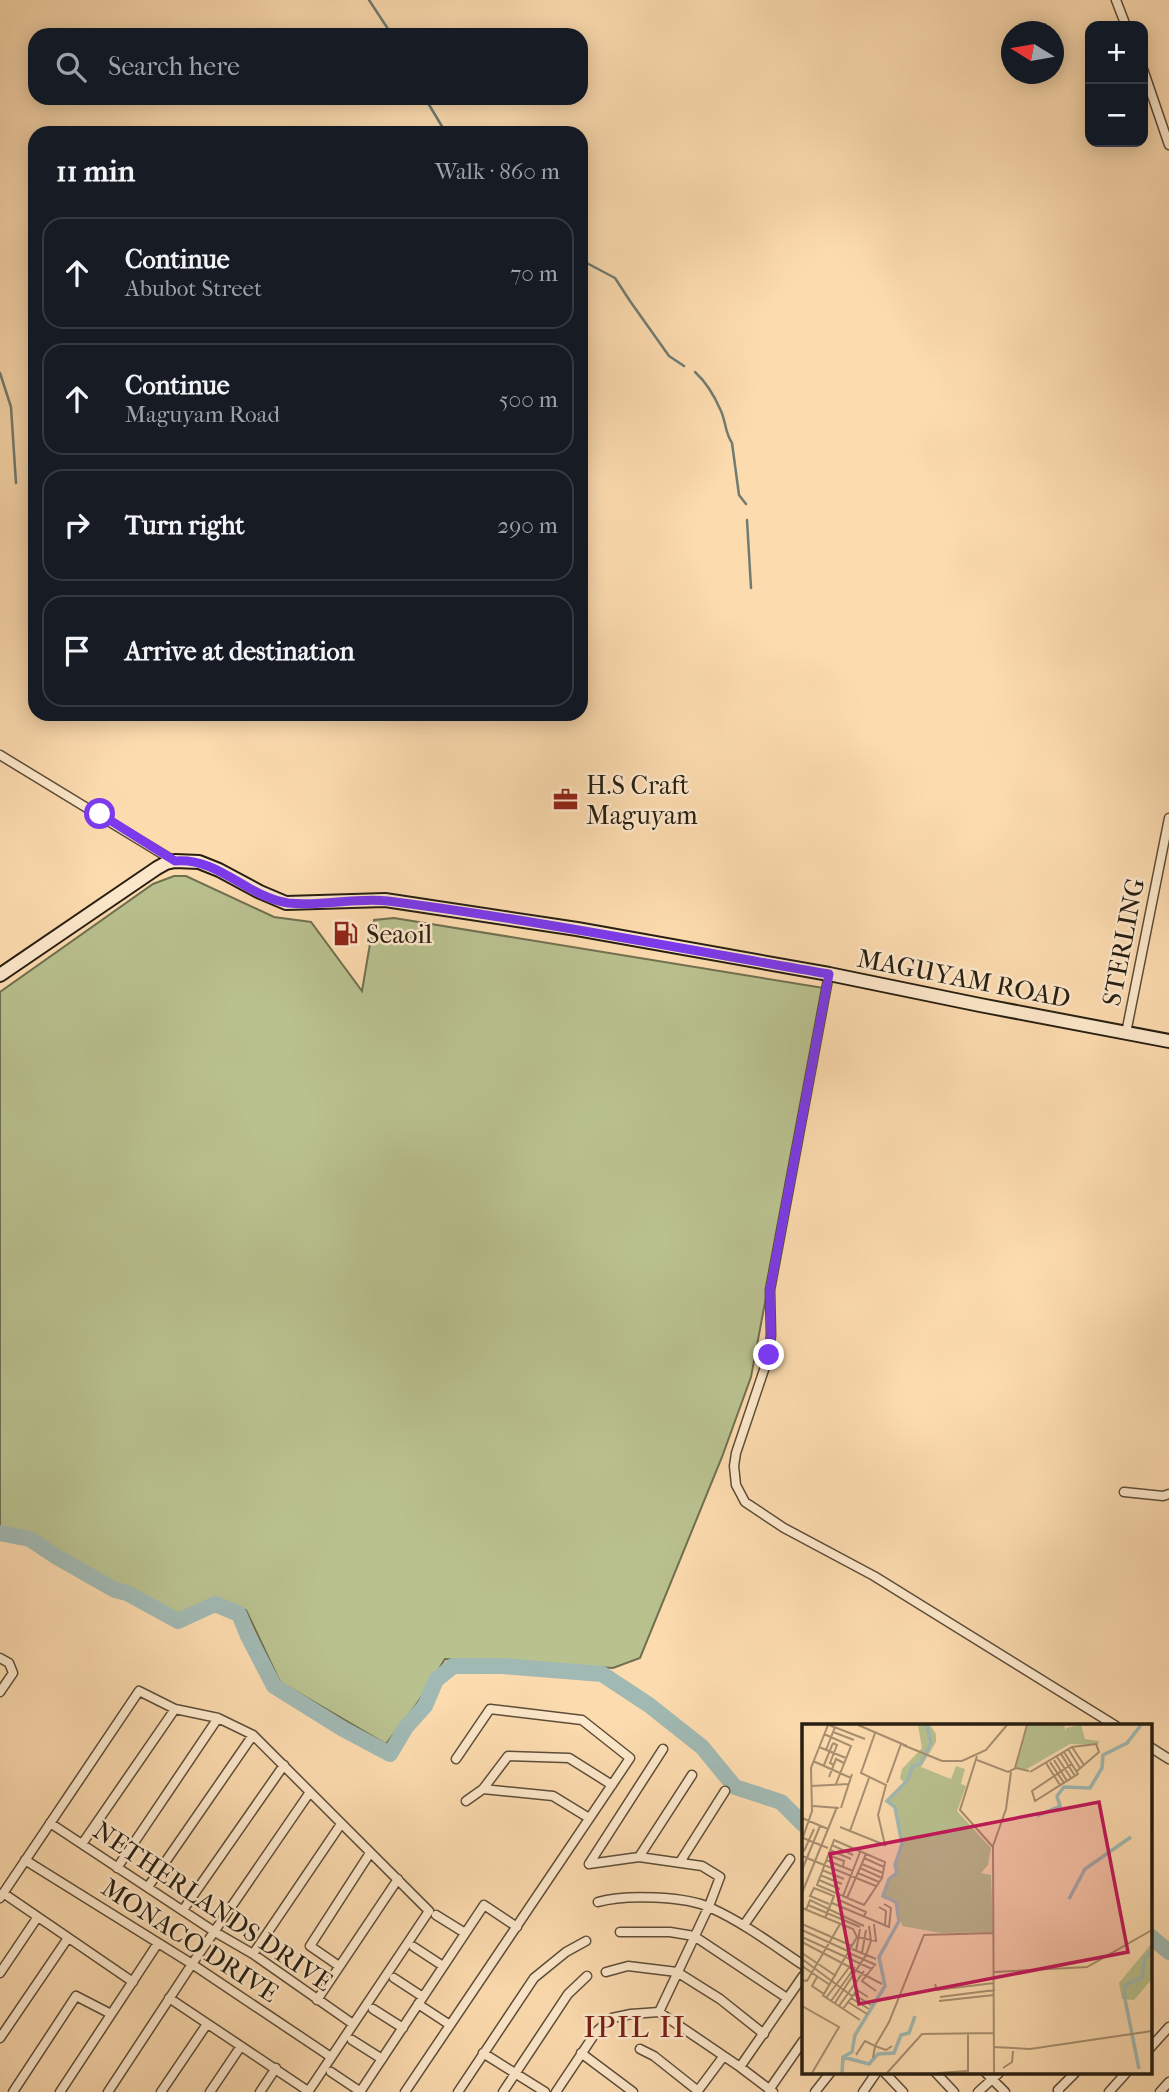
<!DOCTYPE html>
<meta charset="utf-8">
<style>
body{margin:0;font-family:"IM FELL French Canon",serif;background:#20242c;color:#f1f3f6}
.controls{position:absolute;right:21px;top:21px;display:grid;overflow:hidden;border-radius:14px;box-shadow:0 4px 18px #0003}
.controls button{width:63px;height:63px;display:grid;place-items:center;padding:0;border:0;border-bottom:2px solid #363941;background:#171b24;color:#f1f3f6;font:35px sans-serif}
.compass{position:absolute;left:1001px;top:21px;width:63px;height:63px;border-radius:50%;background:#171b24;box-shadow:0 4px 18px #0003;rotate:281deg}
.stop{position:absolute;width:21px;height:21px;margin:-16px;border:5px solid #7c3aed;border-radius:50%;background:#fff}
.stop.end{background:#7c3aed;border-color:#fff;box-shadow:0 2px 7px #0008}
.list{margin:0;padding:0;list-style:none}
h2{display:flex;justify-content:space-between;align-items:center;height:91px;margin:0;padding:0 28px;font-size:30px}
h2 small{font-size:23px;font-weight:400;color:#9ea1a6}
.list li{display:grid;grid-template-columns:46px 1fr auto;gap:21px;align-items:center;box-sizing:border-box;height:112px;margin:0 14px 14px;padding:0 14px;border:2px solid #363941;border-radius:21px}
.list b{display:block;font-size:26px;white-space:nowrap}
.list p{margin:0;font-size:23px;white-space:nowrap;color:#9ea1a6}
.list em{font-size:23px;font-style:normal;color:#9ea1a6}
.icon{flex:none;width:38px;height:38px;fill:none;stroke:currentColor;stroke-width:2;stroke-linecap:round;stroke-linejoin:round}
.map{position:relative;flex:none;width:1169px;height:2092px;overflow:hidden}
.search{position:absolute;background:#171b24;box-shadow:0 4px 18px #0003;left:28px;top:28px;width:560px;height:77px;display:flex;align-items:center;gap:18px;box-sizing:border-box;padding:0 24px;border-radius:21px;color:#9ea1a6;font-size:26px}
.panel{position:absolute;background:#171b24;box-shadow:0 4px 18px #0003;left:28px;top:126px;width:560px;height:595px;border-radius:21px}
.map>svg:first-child{display:block}
.green{fill:#b9c18f;stroke:#707050;stroke-width:2}
.lines{fill:none;stroke-linecap:round;stroke-linejoin:round}
.stream{stroke:#707b72;stroke-width:2.5}
.river{stroke:#a1b9b3;stroke-width:16}
.minor-casing{stroke:#5c4d38;stroke-width:11}
.secondary-casing{stroke:#271e11;stroke-width:16}
.minor{stroke:#fde8cb;stroke-width:8}
.secondary{stroke:#fde8cb;stroke-width:12}
.route{stroke:#7c3aed;stroke-width:9}
.labels{text-anchor:middle;stroke-width:5;stroke-linejoin:round;paint-order:stroke}
.poi-label{font-size:26px;fill:#271e11;stroke:#fde8cb;text-anchor:start}
.street-label{font-size:26px;fill:#271e11;stroke:#fde8cb}
.quarter-label{font-size:30px;letter-spacing:2px;fill:#7a1f14;stroke:#fde8cb}
.inset-river{fill:none;stroke:#a1b9b3;stroke-width:3.5}
.inset-road{fill:none;stroke:#a78f70;stroke-width:2}
.view{fill:#c2185b;fill-opacity:0.15;stroke:#c2185b;stroke-width:3.5}
.inset-edge{fill:none;stroke:#271e11;stroke-width:3.5}
</style>
<div class="map">
<svg width="1169" height="2092" viewBox="0 0 1169 2092">
<rect width="100%" height="100%" fill="#fcdbaf"/>
<filter id="stains"><feTurbulence type="fractalNoise" baseFrequency=".00286" numOctaves="4"/><feColorMatrix values="0 0 0 0 .2 0 0 0 0 .09 0 0 0 0 .02 0 0 0 .5 -.17"/></filter>
<radialGradient id="worn" r=".72"><stop offset=".6" stop-color="#630" stop-opacity="0"/><stop offset="1" stop-color="#630" stop-opacity=".3"/></radialGradient>
<path class="green" d="M174,876H186L274,917L311,922L362,991L374,920L394,918L824,988L751,1377L722,1457L640,1658L613,1668L445,1659L418,1702L386,1744L280,1682L246,1610L213,1599L177,1616L60,1554L30,1534L0,1530V992L153,884Z"/>
<g class="lines">
<path class="stream" d="M369,0L392,35
M425,98L446,133
M581,260L615,278L630,301L669,356L684,366
M695,372C706,382 715,397 721,411C726,422 725,433 732,443L739,495L746,504
M0,373L11,407L16,483
M747,520L751,588"/>
<path class="river" d="M0,1533L30,1539L57,1557L115,1590L127,1593L178,1621L215,1604L239,1614L248,1636L274,1686L343,1729L390,1754L406,1727L425,1706L436,1680L453,1666H502L602,1674L649,1705L702,1747L735,1787L781,1802L803,1824
M1150,1936L1169,1952"/>
<defs>
<path id="minor" d="M1116,0L1126,26
M1143,69L1169,145
M0,755L174,861
M829,974L770,1290L771,1335L769,1355L736,1453L734,1466L736,1485L745,1502L784,1528L874,1576L1116,1726
M1126,1033L1169,818
M1124,1492L1163,1496L1169,1494
M0,1658L9,1663L13,1673L0,1692
M1150,1747L1169,1759
M483,1789L553,1796L589,1818
M466,1801L483,1789L508,1756L569,1758L612,1785
M50,1823L215,1932L253,1954L353,2024
M82,1844L175,1709
M639,1857L692,1775
M25,1860L192,1964L331,2057
M680,1862L725,1791
M589,1864L639,1857L702,1866L720,1877L709,1906L659,2012
M589,1864L663,1749
M117,1868L218,1718
M148,1887L253,1735
M3,1893L133,1982
M0,1898L139,1691L175,1709L218,1718L253,1735L429,1911L308,2092
M598,1902C625,1894 686,1896 711,1908C744,1923 773,1945 803,1965
M183,1910L284,1765
M436,1915L465,1933
M744,1925L790,1859
M620,1932H670L694,1936L787,1998
M414,1947L443,1966
M253,1954L341,1824
M339,1966L310,1946L370,1853
M606,1972L628,1966L677,1972L720,1999L764,2034
M0,1973L37,1918
M394,1978L423,1997
M169,1998L308,2091
M317,2000L398,1879
M418,2004L450,2025
M373,2009L403,2028
M0,2038L68,1938
M352,2040L382,2059
M1150,2048L1169,2027
M640,2049L654,2056L698,2091
M483,2053L545,2092
M581,2053L633,2092
M740,2067L803,1976
M331,2072L361,2092
M885,2073L903,2092
M936,2073L954,2092
M986,2073L1005,2092
M769,2090L803,2041
M13,2092L76,1996L111,2014
M60,2092L158,1943
M108,2092L192,1964L310,1792
M161,2092L207,2024
M210,2092L241,2046
M260,2092L276,2068
M360,2092L484,1905L517,1927
M405,2092L630,1758L582,1720L490,1709L456,1759
M458,2092L534,1978L566,1952L586,1941
M503,2092L568,1994L587,1976
M556,2092L596,2032L612,2018L631,2014L659,2012L740,2067L773,2092
M697,2092L723,2057
M815,2092L830,2073
M863,2092L876,2073
M978,2092L999,2073
M1059,2092L1058,2090L1075,2073
M1109,2092L1126,2073
M1160,2092L1169,2082"/>
<path id="secondary" d="M0,975L157,868L166,863L175,861L199,862L219,870L260,892L286,903L385,900L577,929L829,974L980,1005L1169,1041"/>
</defs>
<use href="#minor" class="minor-casing"/>
<use href="#secondary" class="secondary-casing"/>
<use href="#minor" class="minor"/>
<use href="#secondary" class="secondary"/>
</g>
<g class="lines">
<path class="route" d="M100,814L175,861C218,857 247,897 288,903C321,907 355,897 388,901C536,920 682,949 829,974L770,1290L771,1335L769,1355"/>
</g>
<defs>
<symbol id="office-bare" viewBox="-9 -9 18 18"><path d="M-6-3h4V-5.5h4V-3h4V5H-6ZM-1-4.5V-3h2v-1.5ZM-6 0V1H6V0Z" fill="#8f2418" stroke="#fde8cb" stroke-width="2.5" paint-order="stroke"/></symbol>
<symbol id="fuel-bare" viewBox="-9 -9 18 18"><path d="M-5.5-6h7V0h2V4h1.3V-2.5L3-4.5l.8-.8L6-3V5H2.5V1h-1V6h-7ZM-4.2-4.7v3.2H.2V-4.7Z" fill="#8f2418" stroke="#fde8cb" stroke-width="2.5" paint-order="stroke"/></symbol>
</defs>
<g fill-rule="evenodd">
<use href="#office-bare" x="548" y="782" width="35" height="35"/>
<use href="#fuel-bare" x="328" y="916" width="35" height="35"/>
</g>
<g class="labels">
<g class="poi-label">
<text x="586" y="794">H.S Craft<tspan x="586" dy="30">Maguyam</tspan></text>
<text x="366" y="943">Seaoil</text>
</g>
<g class="street-label">
<text transform="translate(1123 942) rotate(-79)" y="9">STERLING</text>
<text transform="translate(964 978) rotate(11)" y="9">MAGUYAM ROAD</text>
<text transform="translate(213 1906) rotate(34)" y="9">NETHERLANDS DRIVE</text>
<text transform="translate(190 1940) rotate(33)" y="9">MONACO DRIVE</text>
</g>
<g class="quarter-label">
<text x="635" y="2037">IPIL II</text>
</g>
</g>
<g transform="translate(802 1724)">
<rect width="350" height="350" fill="#fcdbaf"/>
<path d="M116,1H128L134,10V18L119,43L149,55L154,42L163,45L159,60L164,62L155,87L189,124L186,141L179,149L189,151L191,208L139,209L100,202L95,177L82,171L88,156L96,150L93,141L100,120L93,83L85,77L103,60L98,54L100,45L120,24ZM225,1H262L264,8V4L279,1L283,15L297,17L296,21L268,20L223,46L213,43ZM350,219L349,256L332,276L320,275L317,259Z" fill="#b9c18f"/>
<path class="inset-river" d="M235,92L258,82L255,72L262,63L288,64L300,44L301,31L325,19L339,1M267,175L283,145L329,113M41,333L67,340L76,330L92,329L99,311L107,309L113,292M337,345L322,270L324,261L340,253L343,234L350,227M40,349L41,333L50,328L53,311L83,262L77,233L97,197L94,178L81,172L87,155L95,149L93,141L100,120L93,83L85,77L106,56L110,43L119,39L129,19L125,1"/>
<path class="inset-road" d="M27,1L63,15M56,1L105,22M31,8L52,16M22,10L49,22L34,60M31,19L35,21L28,39L32,41M101,21L140,37H160L184,26L205,1M17,23L44,34M270,23L282,41M266,25L278,44M24,26L33,3M262,28L276,50L233,77L230,67L270,40M259,30L273,52M175,32L158,86L191,123L192,349M255,33L269,54M175,36L206,48L214,44L227,47M252,36L265,57M11,37L49,54M248,38L262,59M244,39L258,61M22,41L31,19M213,44L225,1M228,48L270,23L294,20L297,28L275,47M27,53L34,35L42,39M85,59L99,20M9,62L47,60M11,82L37,84M39,84L50,50M0,94L26,105M38,103L83,121L76,91L84,61L59,49L73,9M48,107L67,54M1,114L26,124M0,116L10,87L9,44L26,1M32,116L83,138L80,154L62,181L15,161ZM30,121L51,131M191,122L204,85L209,48M28,126L49,135M2,127L12,105M26,131L42,137L41,142M0,132L74,162M62,134L82,143M24,136L51,147M60,140L81,149M58,144L80,154M0,146L18,102M20,146L42,155M56,149L77,158M18,151L40,160M17,156L38,165M0,169L35,83M41,172L58,128M45,174L64,130M37,176L64,188L62,192M30,179L87,203L89,184L82,180M6,181L58,203M77,183L84,187L83,201M0,184L51,205L55,213L22,270L10,262L15,253M4,186L8,176L62,202M23,194L32,172L12,164L8,172L27,180M0,200L50,222M0,206L48,228M0,213L70,245M55,213L74,217L72,200M0,218L80,260M50,225L74,235M54,227L58,205M0,229L34,252M47,229L74,241M60,229L64,206M0,235L50,272M0,242L28,261M72,242L60,257L74,267M192,248L285,243L350,206M0,256L5,257L38,200M133,260L135,266L192,259M51,270L69,281M20,271L58,296M138,273L193,266M24,274L49,241M49,274L67,285M29,277L53,243M137,277L192,271M46,278L65,290M33,279L64,231L69,217L67,202M0,282L37,303L10,349M37,282L62,247M41,285L55,266L66,273M192,323L228,325L350,307M54,331L63,317L73,322L87,298L122,211L192,209M71,334L73,322L84,326L90,322M201,344L210,338L211,327M85,349L120,310L192,309M136,349L166,347V310"/>
<path class="view" d="M297,78L326,228L57,280L28,130Z"/>
<rect width="350" height="350" class="inset-edge"/>
</g>
<rect width="100%" height="100%" filter="url(#stains)"/>
<rect width="100%" height="100%" fill="url(#worn)"/>
</svg>
<div class="controls">
<button>+</button>
<button>−</button>
</div>
<svg class="compass" viewBox="-18 -18 36 36"><path d="M0-13l5 13h-10z" fill="#e53935"/><path d="M0 13l5-13h-10z" fill="#9ea1a6"/></svg>
<div class="stop" style="left:100px;top:814px"></div>
<div class="stop end" style="left:769px;top:1355px"></div>
<div class="search"><svg class="icon" aria-label="search" viewBox="0 0 24 24"><circle cx="10" cy="10" r="6"/><path d="M15 15l6 6"/></svg>Search here</div>
<section class="panel">
<h2>11 min<small>Walk · 860 m</small></h2>
<ul class="list">
<li><svg class="icon" aria-label="ahead" viewBox="0 0 24 24"><path d="M12 20V5M6 11l6-6 6 6"/></svg><div><b>Continue</b><p>Abubot Street</p></div><em>70 m</em></li>
<li><svg class="icon" aria-label="ahead" viewBox="0 0 24 24"><path d="M12 20V5M6 11l6-6 6 6"/></svg><div><b>Continue</b><p>Maguyam Road</p></div><em>500 m</em></li>
<li><svg class="icon" aria-label="right" viewBox="0 0 24 24"><path d="M7 20v-9h11M14 6l5 5-5 5"/></svg><div><b>Turn right</b></div><em>290 m</em></li>
<li><svg class="icon" aria-label="arrive" viewBox="0 0 24 24"><path d="M6 21V4h12l-3 4 3 4H6"/></svg><div><b>Arrive at destination</b></div></li>
</ul>
</section>
</div>
